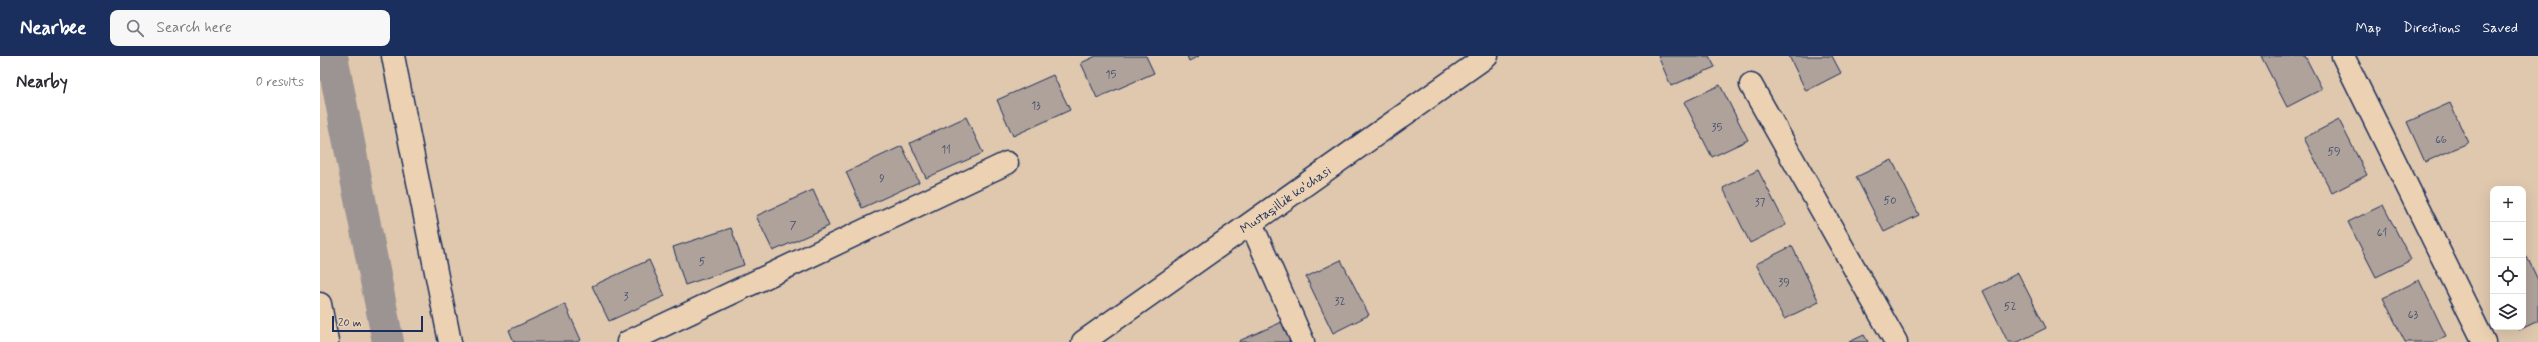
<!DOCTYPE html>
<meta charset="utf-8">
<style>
body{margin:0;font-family:Mynerve,sans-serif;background:#f7f7f7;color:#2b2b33}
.controls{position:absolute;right:12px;bottom:12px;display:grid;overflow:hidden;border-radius:8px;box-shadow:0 4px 16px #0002}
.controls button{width:36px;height:36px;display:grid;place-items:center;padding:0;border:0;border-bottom:1px solid #e1e1e2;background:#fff;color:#2b2b33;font:20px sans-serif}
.scale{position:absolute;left:12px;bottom:10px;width:91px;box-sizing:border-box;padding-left:4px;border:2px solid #1b2f5e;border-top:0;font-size:11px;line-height:14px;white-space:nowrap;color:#1b2f5e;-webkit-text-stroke:3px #ecd2b3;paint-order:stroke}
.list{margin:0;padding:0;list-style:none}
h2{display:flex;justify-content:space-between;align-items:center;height:52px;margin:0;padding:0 16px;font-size:17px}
h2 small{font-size:13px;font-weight:400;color:#7c7c81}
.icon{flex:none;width:22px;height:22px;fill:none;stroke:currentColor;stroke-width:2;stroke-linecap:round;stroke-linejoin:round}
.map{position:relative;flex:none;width:2218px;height:286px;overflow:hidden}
header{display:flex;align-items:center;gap:24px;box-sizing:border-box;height:56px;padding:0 20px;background:#1b2f5e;color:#fff}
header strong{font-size:19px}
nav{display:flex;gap:22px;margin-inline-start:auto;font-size:14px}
.search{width:280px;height:36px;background:#f7f7f7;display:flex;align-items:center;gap:10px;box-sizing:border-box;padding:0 14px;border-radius:8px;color:#7c7c81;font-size:15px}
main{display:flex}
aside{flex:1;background:#fff}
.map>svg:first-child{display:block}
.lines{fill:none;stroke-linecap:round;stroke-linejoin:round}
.canal{stroke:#9c9493;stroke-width:32}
.building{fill:#afa29a;stroke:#1b2f5e}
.minor-casing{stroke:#1b2f5e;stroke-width:25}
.minor{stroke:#ecd2b3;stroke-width:22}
.labels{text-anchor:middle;stroke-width:3;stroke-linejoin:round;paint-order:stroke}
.number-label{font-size:11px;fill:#404c6d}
.street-label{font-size:13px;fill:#1b2f5e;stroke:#ecd2b3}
</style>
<header>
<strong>Nearbee</strong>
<div class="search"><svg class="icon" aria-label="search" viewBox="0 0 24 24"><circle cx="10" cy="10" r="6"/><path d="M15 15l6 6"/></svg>Search here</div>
<nav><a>Map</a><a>Directions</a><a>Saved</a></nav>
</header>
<main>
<aside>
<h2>Nearby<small>0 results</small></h2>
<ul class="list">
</ul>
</aside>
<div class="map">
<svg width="2218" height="286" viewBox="0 0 2218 286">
<rect width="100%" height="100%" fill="#dfc8ae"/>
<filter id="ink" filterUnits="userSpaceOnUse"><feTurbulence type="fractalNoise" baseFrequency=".025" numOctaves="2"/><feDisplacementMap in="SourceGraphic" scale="8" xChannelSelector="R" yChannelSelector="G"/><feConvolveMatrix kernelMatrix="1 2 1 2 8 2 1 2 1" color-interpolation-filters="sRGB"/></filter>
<g filter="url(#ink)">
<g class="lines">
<path class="canal" d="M12,0L68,286"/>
</g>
<path class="building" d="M776,0H826L834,17L777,42L761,7Z
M867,0H879L869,5Z
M1338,0H1389L1395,11L1351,30Z
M1469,0H1512L1521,17L1486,35Z
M1941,0H1985L2002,33L1967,51Z
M733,19L750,54L693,80L677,44Z
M1400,29L1428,84L1392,101L1364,46Z
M2130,47L2148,87L2105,106L2087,66Z
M646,61L663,97L606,122L590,87Z
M2019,64L2047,119L2012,137L1984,82Z
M582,90L599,126L542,152L526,116Z
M1572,104L1599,159L1564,176L1536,121Z
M1438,114L1466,169L1430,187L1403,132Z
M493,134L509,170L453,195L436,160Z
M2063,149L2091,204L2056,221L2028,166Z
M411,172L424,209L365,229L353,191Z
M1472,190L1499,246L1464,263L1436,208Z
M2207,201L2218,224V265L2199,274L2197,271H2203V203Z
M329,204L345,240L289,265L272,230Z
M1021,204L1049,259L1013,277L986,221Z
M1698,217L1726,272L1698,286H1688L1663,235Z
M2099,224L2126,280L2114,286H2085L2063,242Z
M245,248L261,284L256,286H194L189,274Z
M962,266L971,286H919V285Z
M1544,279L1548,286H1529Z"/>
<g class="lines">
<defs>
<path id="minor" d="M73,0L130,286
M2023,0L2164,286
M1431,29L1576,286
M931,167L983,286
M0,248L7,286
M308,286L687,107
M763,286L1167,0"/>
</defs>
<use href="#minor" class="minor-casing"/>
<use href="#minor" class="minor"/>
</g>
</g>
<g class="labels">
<g class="number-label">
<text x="791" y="22">15</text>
<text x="716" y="53">13</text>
<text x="1397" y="75">35</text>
<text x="2121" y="87">66</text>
<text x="626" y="97">11</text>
<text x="2014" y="99">59</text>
<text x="562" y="126">9</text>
<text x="1570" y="148">50</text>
<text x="1440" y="150">37</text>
<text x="473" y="173">7</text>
<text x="2062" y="180">61</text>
<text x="382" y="209">5</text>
<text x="1464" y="230">39</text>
<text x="306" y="244">3</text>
<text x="1020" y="249">32</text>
<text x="1690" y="254">52</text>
<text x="2093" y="262">63</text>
</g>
<g class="street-label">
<text transform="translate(965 143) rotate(-35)" y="5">Mustaqillik ko'chasi</text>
</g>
</g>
</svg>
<div class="controls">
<button>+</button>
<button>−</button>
<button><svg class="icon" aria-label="locate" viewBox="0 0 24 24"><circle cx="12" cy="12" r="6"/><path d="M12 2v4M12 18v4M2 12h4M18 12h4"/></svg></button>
<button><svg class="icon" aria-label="layers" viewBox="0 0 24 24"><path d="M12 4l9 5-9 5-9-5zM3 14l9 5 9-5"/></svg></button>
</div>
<div class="scale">20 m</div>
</div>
</main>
